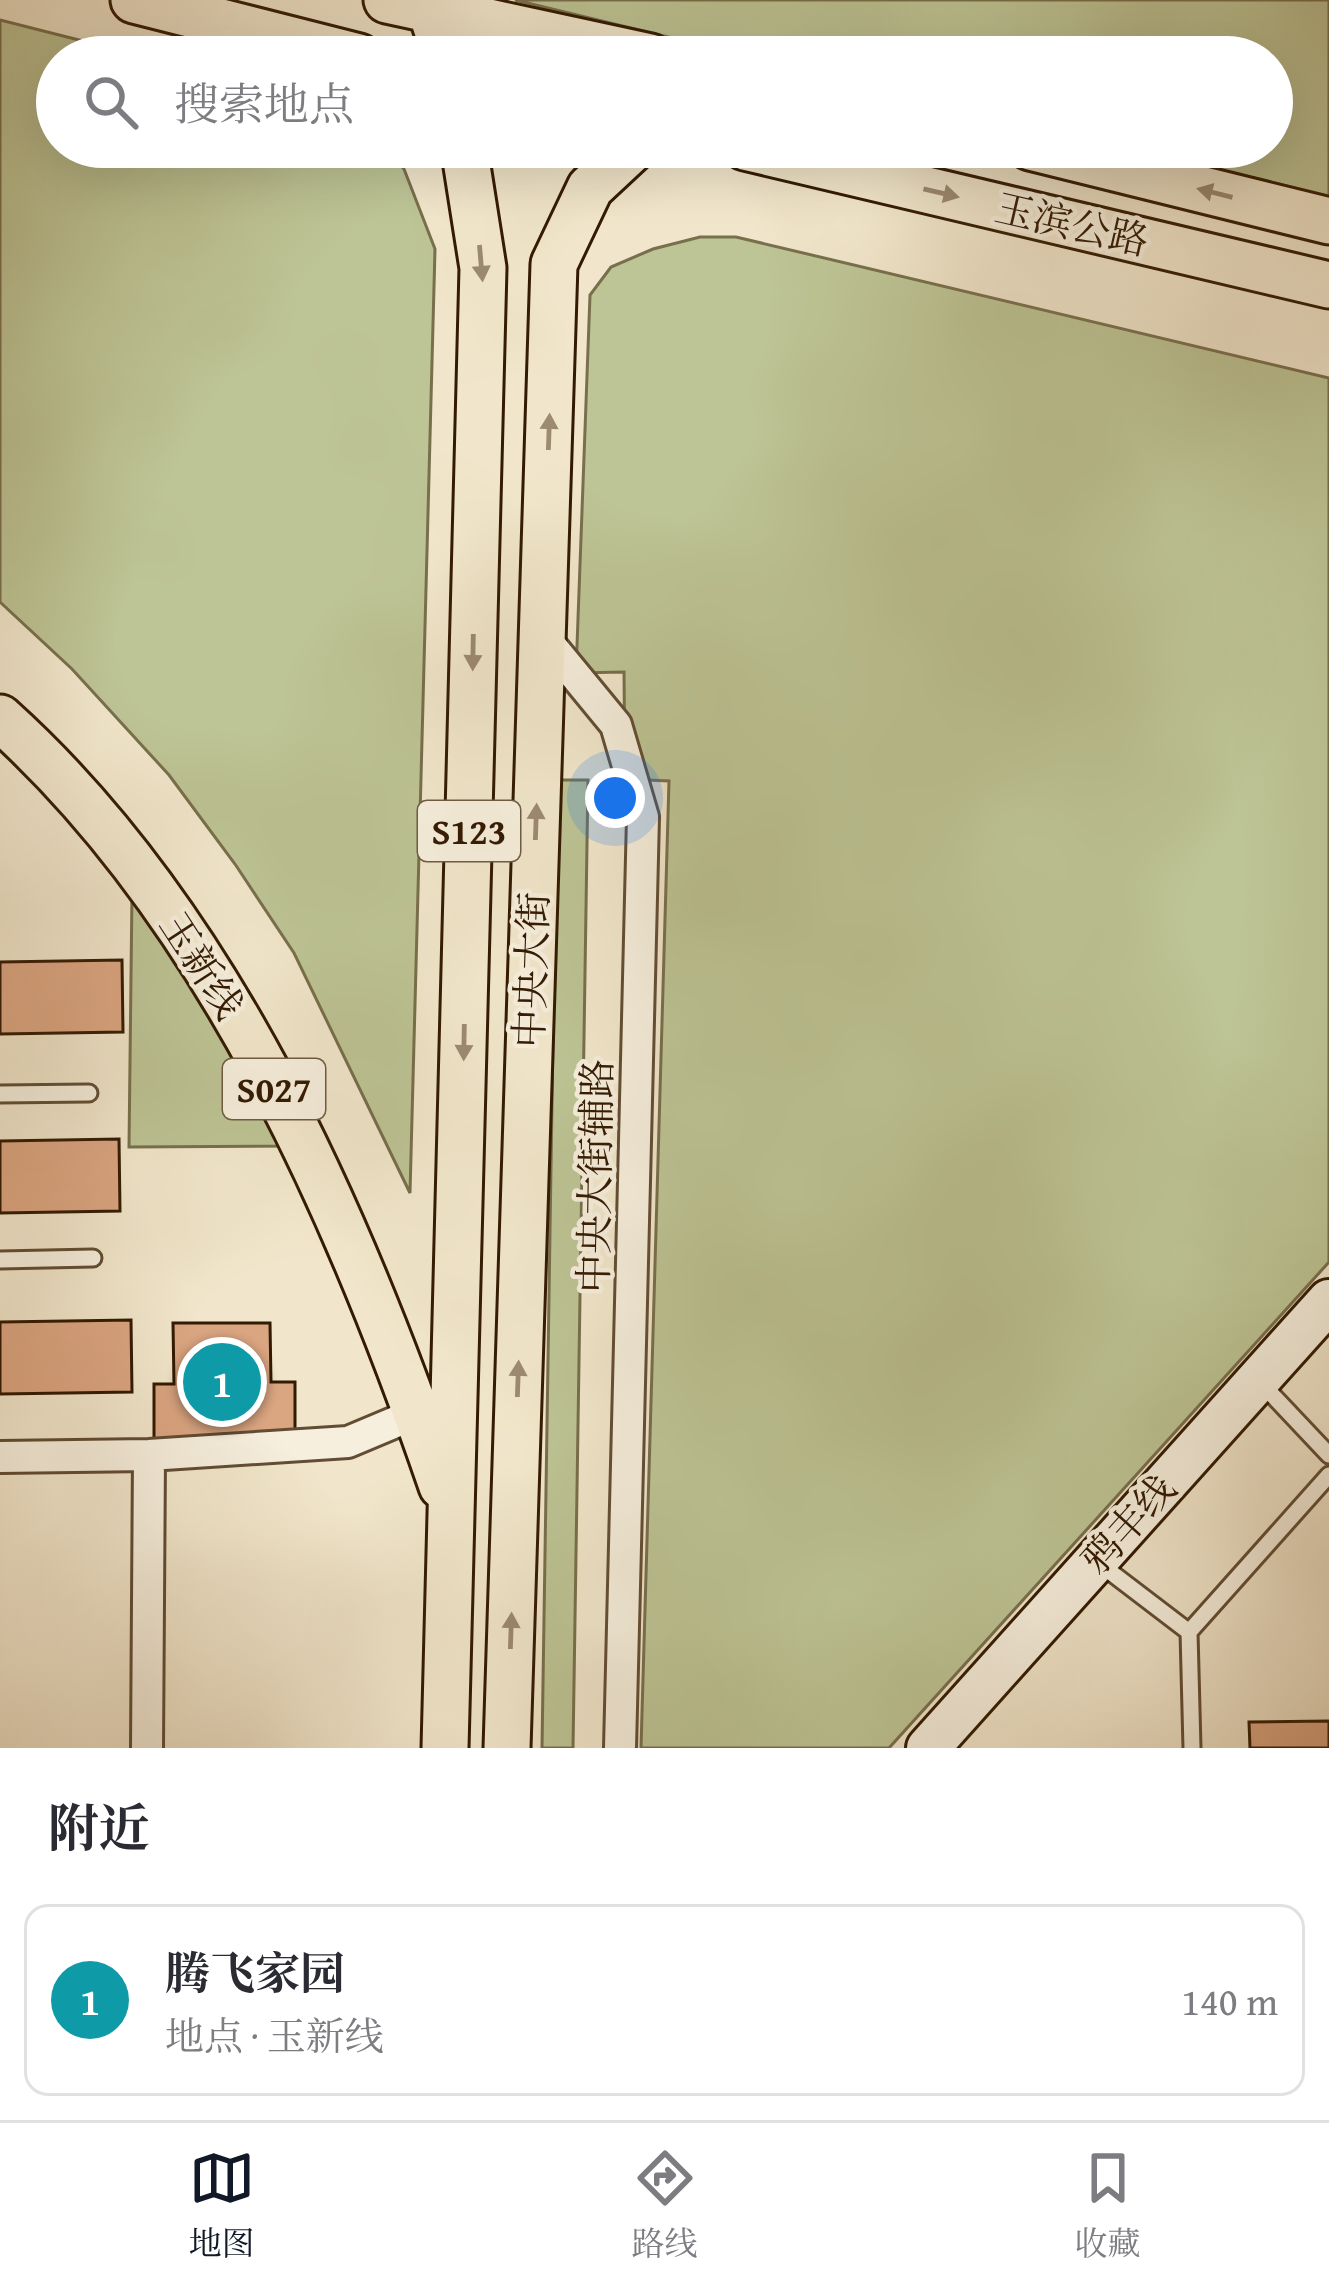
<!DOCTYPE html>
<html lang="zh">
<meta charset="utf-8">
<style>
body{margin:0;font-family:"Gentium Book Plus","Noto Serif SC",serif;background:#f7f7f7;color:#2b2b33}
.you{position:absolute;left:615px;top:798px;width:42px;height:42px;margin:-30px;border:9px solid #fff;border-radius:50%;background:#1a73e8;box-shadow:0 0 0 18px #1a73e833}
.badge{display:grid;place-items:center;width:78px;height:78px;border-radius:50%;background:#111827;color:#fff;font-size:39px;font-weight:700}
.pin{position:absolute;translate:-50% -50%;border:6px solid #fff;box-shadow:0 3px 12px #0006}
.list{margin:0;padding:0;list-style:none}
h2{display:flex;justify-content:space-between;align-items:center;height:156px;margin:0;padding:0 48px;font-size:51px}
h2 small{font-size:39px;font-weight:400;color:#7c7c81}
.list li{display:grid;grid-template-columns:78px 1fr auto;gap:36px;align-items:center;box-sizing:border-box;height:192px;margin:0 24px 24px;padding:0 24px;border:3px solid #e1e1e2;border-radius:24px}
.list b{display:block;font-size:45px;white-space:nowrap}
.list p{margin:0;font-size:39px;white-space:nowrap;color:#7c7c81}
.list em{font-size:39px;font-style:normal;color:#7c7c81}
.icon{flex:none;width:66px;height:66px;fill:none;stroke:currentColor;stroke-width:2;stroke-linecap:round;stroke-linejoin:round}
.map{position:relative;flex:none;width:1329px;height:1748px;overflow:hidden}
.search{position:absolute;background:#fff;box-shadow:0 12px 48px #0002;left:36px;right:36px;top:36px;height:132px;display:flex;align-items:center;gap:30px;box-sizing:border-box;padding:0 42px;border-radius:66px;color:#7c7c81;font-size:45px}
.sheet{height:372px;background:#fff}
nav{display:flex;justify-content:space-around;align-items:center;box-sizing:border-box;height:168px;border-top:3px solid #e1e1e2;background:#fff;font-size:33px;color:#7c7c81}
nav a{display:grid;justify-items:center;gap:6px}
nav .on{color:#111827}
.map>svg:first-child{display:block}
.green{fill:#bdc495;stroke:#786f4c;stroke-width:3}
.building{fill:#daa581;stroke:#331a02;stroke-width:3}
.lines{fill:none;stroke-linecap:round;stroke-linejoin:round}
.lane-casing{stroke:#624d34;stroke-width:21}
.street-casing{stroke:#624d34;stroke-width:36}
.secondary-casing{stroke:#331a02;stroke-width:48}
.primary-casing{stroke:#331a02;stroke-width:51}
.lane{stroke:#f6efdd;stroke-width:15}
.street{stroke:#f6efdd;stroke-width:30}
.secondary{stroke:#f6efdd;stroke-width:42}
.primary{stroke:#f1e6cb;stroke-width:45}
.oneway{fill:#9c8a71}
.labels{text-anchor:middle;stroke-width:9;stroke-linejoin:round;paint-order:stroke}
.shield{fill:#f6efdd;stroke:#6e5a44;stroke-width:3}
.shield-label{font-size:36px;font-weight:bold;fill:#331a02}
.street-label{font-size:39px;fill:#331a02;stroke:#f6efdd}
</style>
<div class="map">
<svg width="1329" height="1748" viewBox="0 0 1329 1748">
<rect width="100%" height="100%" fill="#f1e6cb"/>
<filter id="stains"><feTurbulence type="fractalNoise" baseFrequency=".00167" numOctaves="4"/><feColorMatrix values="0 0 0 0 .2 0 0 0 0 .09 0 0 0 0 .02 0 0 0 .5 -.17"/></filter>
<radialGradient id="worn" r=".72"><stop offset=".6" stop-color="#630" stop-opacity="0"/><stop offset="1" stop-color="#630" stop-opacity=".3"/></radialGradient>
<path class="green" d="M515,0H1329V196L1124,147H1272V57H751Z
M0,20L146,57H57V147H383L404,169L435,249L410,1193L294,953L235,864L169,775L72,669L0,602Z
M700,237H736L1329,378V1262L889,1748H641L669,781L625,779L624,672L576,673L590,295L611,267L653,249Z
M557,780H588L573,1748H542Z
M132,892L291,1146L129,1147Z"/>
<path class="building" d="M122,960L123,1032L0,1034V962Z
M119,1139L120,1211L0,1213V1141Z
M131,1320L132,1392L0,1394V1322Z
M173,1323H270L271,1382H295V1440L154,1441V1384H174Z
M1329,1721V1748H1250L1249,1722Z"/>
<g class="lines">
<defs>
<path id="lane" d="M0,1094L89,1093
M0,1260L93,1258
M1261,1383L1329,1455
M1096,1561L1189,1632
M1192,1748L1189,1632L1329,1475"/>
<path id="street" d="M542,635L616,725L643,817L620,1748
M0,1457L149,1455L348,1442L417,1413
M147,1748L149,1455"/>
<path id="secondary" d="M928,1748L1329,1301"/>
<path id="primary" d="M134,0L359,57
M387,0L650,57
M431,11L446,57
M745,147L1329,285
M1030,147L1329,221
M0,718C217,913 349,1214 442,1486
M445,1748L483,268L464,147
M507,1748L554,264L590,188L634,147"/>
</defs>
<use href="#lane" class="lane-casing"/>
<use href="#street" class="street-casing"/>
<use href="#secondary" class="secondary-casing"/>
<use href="#primary" class="primary-casing"/>
<use href="#lane" class="lane"/>
<use href="#street" class="street"/>
<use href="#secondary" class="secondary"/>
<use href="#primary" class="primary"/>
</g>
<defs><path id="oneway-solid" d="M-6-.8H1V-3.2L6.5 0L1 3.2V.8H-6Z" transform="scale(3)"/></defs>
<g class="oneway">
<use href="#oneway-solid" transform="translate(941 193) rotate(13)"/>
<use href="#oneway-solid" transform="translate(1215 193) rotate(-166)"/>
<use href="#oneway-solid" transform="translate(481 263) rotate(85)"/>
<use href="#oneway-solid" transform="translate(549 432) rotate(-88)"/>
<use href="#oneway-solid" transform="translate(473 652) rotate(91)"/>
<use href="#oneway-solid" transform="translate(536 822) rotate(-88)"/>
<use href="#oneway-solid" transform="translate(464 1042) rotate(91)"/>
<use href="#oneway-solid" transform="translate(518 1379) rotate(-88)"/>
<use href="#oneway-solid" transform="translate(511 1631) rotate(-88)"/>
</g>
<g class="labels">
<g class="shield">
<rect x="418" y="801" width="102" height="60" rx="9"/>
<rect x="223" y="1059" width="102" height="60" rx="9"/>
</g>
<g class="shield-label">
<text x="469" y="844">S123</text>
<text x="274" y="1102">S027</text>
</g>
<g class="street-label">
<text transform="translate(1072 224) rotate(13)" y="14">玉滨公路</text>
<text transform="translate(202 965) rotate(57)" y="14">玉新线</text>
<text transform="translate(531 970) rotate(-88)" y="14">中央大街</text>
<text transform="translate(595 1176) rotate(-89)" y="14">中央大街辅路</text>
<text transform="translate(1128 1524) rotate(-48)" y="14">鸦丰线</text>
</g>
</g>
<rect width="100%" height="100%" filter="url(#stains)"/>
<rect width="100%" height="100%" fill="url(#worn)"/>
</svg>
<div class="you"></div>
<div class="pin badge" style="left:222px;top:1382px;background:#0f9aa8">1</div>
<div class="search"><svg class="icon" aria-label="search" viewBox="0 0 24 24"><circle cx="10" cy="10" r="6"/><path d="M15 15l6 6"/></svg>搜索地点</div>
</div>
<section class="sheet">
<h2>附近<small></small></h2>
<ul class="list">
<li><span class="badge" style="background:#0f9aa8">1</span><div><b>腾飞家园</b><p>地点 · 玉新线</p></div><em>140 m</em></li>
</ul>
</section>
<nav>
<a class="on"><svg class="icon" aria-label="map" viewBox="0 0 24 24"><path d="M3 6l6-2 6 2 6-2v14l-6 2-6-2-6 2zM9 4v14M15 6v14"/></svg>地图</a>
<a><svg class="icon" aria-label="directions" viewBox="0 0 24 24"><path d="M12 3l9 9-9 9-9-9zM9 14v-3h6M13 9l2 2-2 2"/></svg>路线</a>
<a><svg class="icon" aria-label="saved" viewBox="0 0 24 24"><path d="M7 4h10v16l-5-4-5 4z"/></svg>收藏</a>
</nav>
